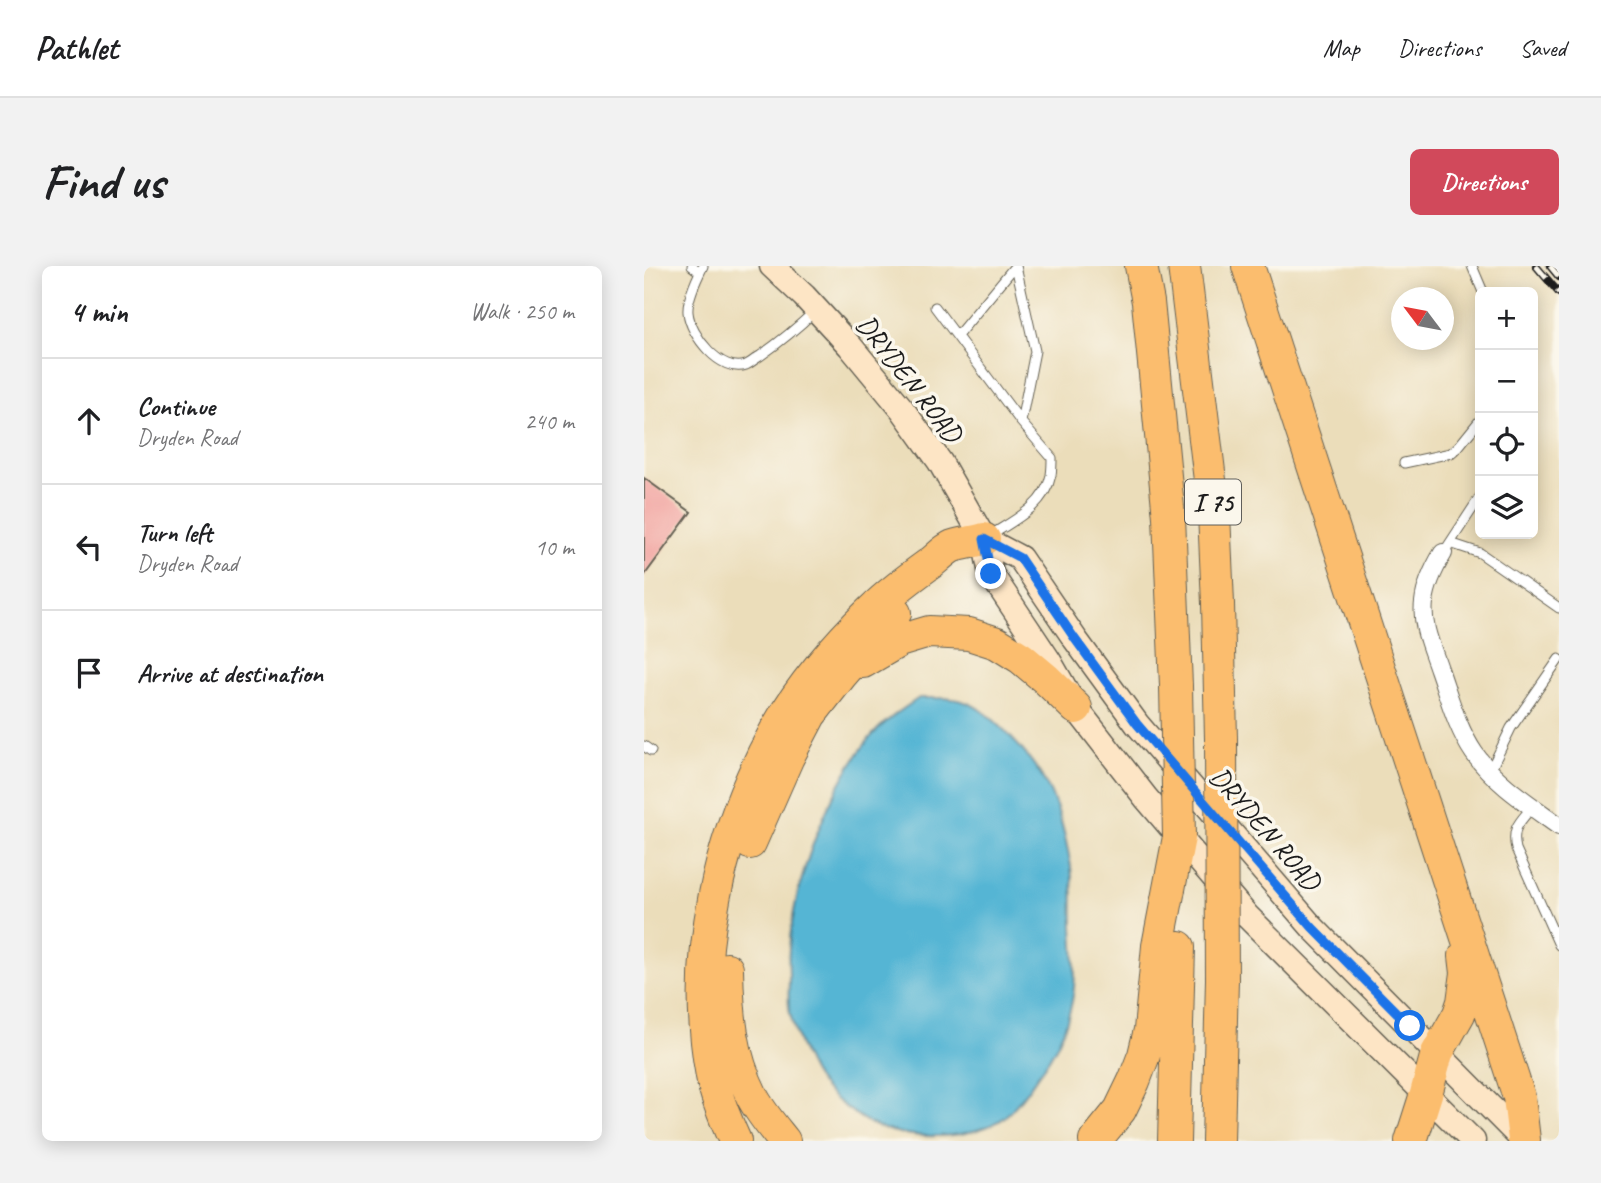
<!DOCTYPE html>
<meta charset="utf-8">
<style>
body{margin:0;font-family:Caveat,sans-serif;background:#f2f2f2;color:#202124}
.controls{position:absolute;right:21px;top:21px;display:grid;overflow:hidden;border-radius:10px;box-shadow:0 4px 18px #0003}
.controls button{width:63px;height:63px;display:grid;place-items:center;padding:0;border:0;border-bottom:2px solid #e0e0e0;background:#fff;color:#202124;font:35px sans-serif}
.compass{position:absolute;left:747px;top:21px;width:63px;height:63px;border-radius:50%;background:#fff;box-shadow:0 4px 18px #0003;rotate:302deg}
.stop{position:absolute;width:21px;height:21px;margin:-16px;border:5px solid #1a73e8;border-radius:50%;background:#fff}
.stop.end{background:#1a73e8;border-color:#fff;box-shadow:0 2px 7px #0008}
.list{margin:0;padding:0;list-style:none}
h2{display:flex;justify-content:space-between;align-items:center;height:91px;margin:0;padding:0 28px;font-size:30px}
h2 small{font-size:23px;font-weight:400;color:#757577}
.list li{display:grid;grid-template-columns:46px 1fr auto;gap:21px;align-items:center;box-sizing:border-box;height:126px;padding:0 28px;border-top:2px solid #e0e0e0}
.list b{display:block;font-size:26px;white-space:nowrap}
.list p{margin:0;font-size:23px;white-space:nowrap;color:#757577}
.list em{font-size:23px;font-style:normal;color:#757577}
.icon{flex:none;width:38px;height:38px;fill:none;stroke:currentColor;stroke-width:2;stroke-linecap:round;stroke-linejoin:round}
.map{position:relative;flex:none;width:915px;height:875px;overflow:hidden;border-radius:10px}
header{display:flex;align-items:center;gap:42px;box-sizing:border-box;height:98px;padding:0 35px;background:#fff;border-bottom:2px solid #e0e0e0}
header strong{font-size:33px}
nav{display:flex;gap:38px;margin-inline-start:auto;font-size:24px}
.intro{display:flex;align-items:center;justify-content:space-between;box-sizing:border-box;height:168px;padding:0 42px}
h1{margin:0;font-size:49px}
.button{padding:18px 32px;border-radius:10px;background:#d1495b;color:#fff;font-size:24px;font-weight:700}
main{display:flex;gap:42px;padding:0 42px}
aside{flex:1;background:#fff;border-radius:10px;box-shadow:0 4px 18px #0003}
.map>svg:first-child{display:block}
.water{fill:#55b5d4;stroke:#386878;stroke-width:2}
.building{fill:#f19d9a}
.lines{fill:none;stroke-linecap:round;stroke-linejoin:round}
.lane-casing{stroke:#646053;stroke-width:11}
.street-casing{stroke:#646053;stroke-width:20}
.secondary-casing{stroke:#646053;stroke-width:27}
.highway-casing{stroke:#646053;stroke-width:34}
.lane{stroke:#fff;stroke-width:9}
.street{stroke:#fff;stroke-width:18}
.secondary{stroke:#fde5c5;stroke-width:24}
.highway{stroke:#fbbd6e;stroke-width:32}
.rail-casing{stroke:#1c1c1c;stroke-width:8}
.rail{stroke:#fbf7ec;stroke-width:5;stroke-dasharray:16;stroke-linecap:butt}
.highway-bridge-casing{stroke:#646053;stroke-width:34;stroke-linecap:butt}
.highway-bridge{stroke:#fbbd6e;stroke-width:32}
.route{stroke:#1a73e8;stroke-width:9}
.labels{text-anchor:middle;stroke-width:7;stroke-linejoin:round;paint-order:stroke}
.shield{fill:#fbf7ec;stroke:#5f5e5a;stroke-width:2}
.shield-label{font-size:26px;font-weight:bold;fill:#1c1c1c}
.street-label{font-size:28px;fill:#1c1c1c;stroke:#fbf7ec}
</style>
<header>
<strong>Pathlet</strong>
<nav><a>Map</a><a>Directions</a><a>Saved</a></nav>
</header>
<div class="intro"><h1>Find us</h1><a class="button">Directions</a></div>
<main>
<aside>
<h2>4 min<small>Walk · 250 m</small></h2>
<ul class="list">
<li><svg class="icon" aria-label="ahead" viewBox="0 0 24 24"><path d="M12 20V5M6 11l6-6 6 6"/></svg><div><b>Continue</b><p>Dryden Road</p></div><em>240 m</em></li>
<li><svg class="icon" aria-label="left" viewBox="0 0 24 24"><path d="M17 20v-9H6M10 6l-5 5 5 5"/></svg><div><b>Turn left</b><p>Dryden Road</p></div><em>10 m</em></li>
<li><svg class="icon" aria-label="arrive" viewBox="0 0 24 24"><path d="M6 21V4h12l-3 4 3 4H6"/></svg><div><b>Arrive at destination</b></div></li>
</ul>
</aside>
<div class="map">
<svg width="915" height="875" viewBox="0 0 915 875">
<rect width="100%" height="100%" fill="#fbf7ec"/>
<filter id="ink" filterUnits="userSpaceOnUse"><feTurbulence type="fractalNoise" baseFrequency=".0143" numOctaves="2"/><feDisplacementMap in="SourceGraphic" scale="14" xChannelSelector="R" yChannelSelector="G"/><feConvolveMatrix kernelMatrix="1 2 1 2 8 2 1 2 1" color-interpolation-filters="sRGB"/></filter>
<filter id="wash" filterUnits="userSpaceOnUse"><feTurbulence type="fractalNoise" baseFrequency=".00686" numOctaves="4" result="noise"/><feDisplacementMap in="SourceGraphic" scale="28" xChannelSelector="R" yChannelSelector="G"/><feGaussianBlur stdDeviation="1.57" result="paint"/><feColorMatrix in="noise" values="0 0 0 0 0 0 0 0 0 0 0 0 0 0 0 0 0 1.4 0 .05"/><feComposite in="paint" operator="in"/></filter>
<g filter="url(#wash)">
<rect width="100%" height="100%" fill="#ebddba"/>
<path class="water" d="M275,432C291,432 306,431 321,436C347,444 389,493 402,518C415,541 421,569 426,595C430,616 428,639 429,660C430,684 433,711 428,735C423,761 410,788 394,809C383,825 372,842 357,854C319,875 265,875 225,857C206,845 185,831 172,812C161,795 148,761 145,741C144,732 145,722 145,712C145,702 144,692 145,683C150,615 183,526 225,473C239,456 257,444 275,432Z"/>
<g id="blocks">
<path class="building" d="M0,212L47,246L0,310Z"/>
</g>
</g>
<g filter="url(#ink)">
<use href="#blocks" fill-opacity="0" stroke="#646053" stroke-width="2"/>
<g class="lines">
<defs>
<path id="lane" d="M48,0L56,6
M59,0C53,12 43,33 44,46C46,69 77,108 102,99C107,97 112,92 116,90C136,76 153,62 171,45
M372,0L391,85L377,156
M828,0L839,26
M291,41L377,156L408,192C408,197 408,203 407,209C401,240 369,255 345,270
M313,70L371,0
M760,197L807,187L815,180L836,154
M806,277L836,287L915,342
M804,280L836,231
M0,480L7,485
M846,505L867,462L915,393
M889,540C876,556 867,561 872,583L915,679"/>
<path id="street" d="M799,287C790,302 782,318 780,336C777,359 788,382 795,403C805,431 813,462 830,487C851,517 886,539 915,560"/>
<path id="secondary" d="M128,0L160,30L206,80L258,143L296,196L340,273L347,308L405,395L432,442L502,532L603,650L829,875
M340,273L376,292L431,373L493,458L668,661L880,875"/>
<path id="highway" d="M497,0L504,36L525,251L532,420
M540,0L570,247L574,338L577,473
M604,0L875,831L880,874
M219,396L255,375L285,366L325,368L353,377L377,392L402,413L432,442
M106,577L144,491L166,449L198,408L251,347
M83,703C84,749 87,788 108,830C116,846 129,861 140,875
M91,875C82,855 72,832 68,810C46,692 75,566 133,462C156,421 193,378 226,346C245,327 266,312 288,296C294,291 302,283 309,280C319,277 330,276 340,273
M451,875L476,844L490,815L500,789L506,764L514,680L535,571
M530,875L535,681
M574,875L578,713
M767,875L782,828L793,787L815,748L819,736L823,707L821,690"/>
</defs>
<use href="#lane" class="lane-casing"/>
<use href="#street" class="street-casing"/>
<use href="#secondary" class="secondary-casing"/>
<use href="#highway" class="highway-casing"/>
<use href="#lane" class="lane"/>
<use href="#street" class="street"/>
<use href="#secondary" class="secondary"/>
<use href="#highway" class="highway"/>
<defs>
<path id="rail" d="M892,0L915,27
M906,0L915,11"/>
</defs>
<use href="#rail" class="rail-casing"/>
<use href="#rail" class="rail"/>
<defs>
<path id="highway-bridge" d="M532,420L535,571
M577,473L578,713"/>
</defs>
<use href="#highway-bridge" class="highway-bridge-casing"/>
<use href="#highway-bridge" class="highway-bridge"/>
</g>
</g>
<g class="lines" filter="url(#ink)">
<path class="route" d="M347,308L340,273L376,292L431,373L493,458L668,661L766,760"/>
</g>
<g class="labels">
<rect class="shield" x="541" y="213.5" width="56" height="45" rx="5"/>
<g class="shield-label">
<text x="569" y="245">I 75</text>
</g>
<g class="street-label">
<text transform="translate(266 112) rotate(52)" y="10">DRYDEN ROAD</text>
<text transform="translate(622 562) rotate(49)" y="10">DRYDEN ROAD</text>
</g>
</g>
</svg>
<div class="controls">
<button>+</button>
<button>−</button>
<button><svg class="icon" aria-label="locate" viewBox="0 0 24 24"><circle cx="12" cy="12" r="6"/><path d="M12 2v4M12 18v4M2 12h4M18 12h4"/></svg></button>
<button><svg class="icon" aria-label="layers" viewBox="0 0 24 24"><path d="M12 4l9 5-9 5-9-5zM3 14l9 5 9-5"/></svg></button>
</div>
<svg class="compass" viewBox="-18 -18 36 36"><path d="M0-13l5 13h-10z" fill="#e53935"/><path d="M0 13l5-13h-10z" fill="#757577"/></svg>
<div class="stop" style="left:766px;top:760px"></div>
<div class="stop end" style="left:347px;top:308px"></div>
</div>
</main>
